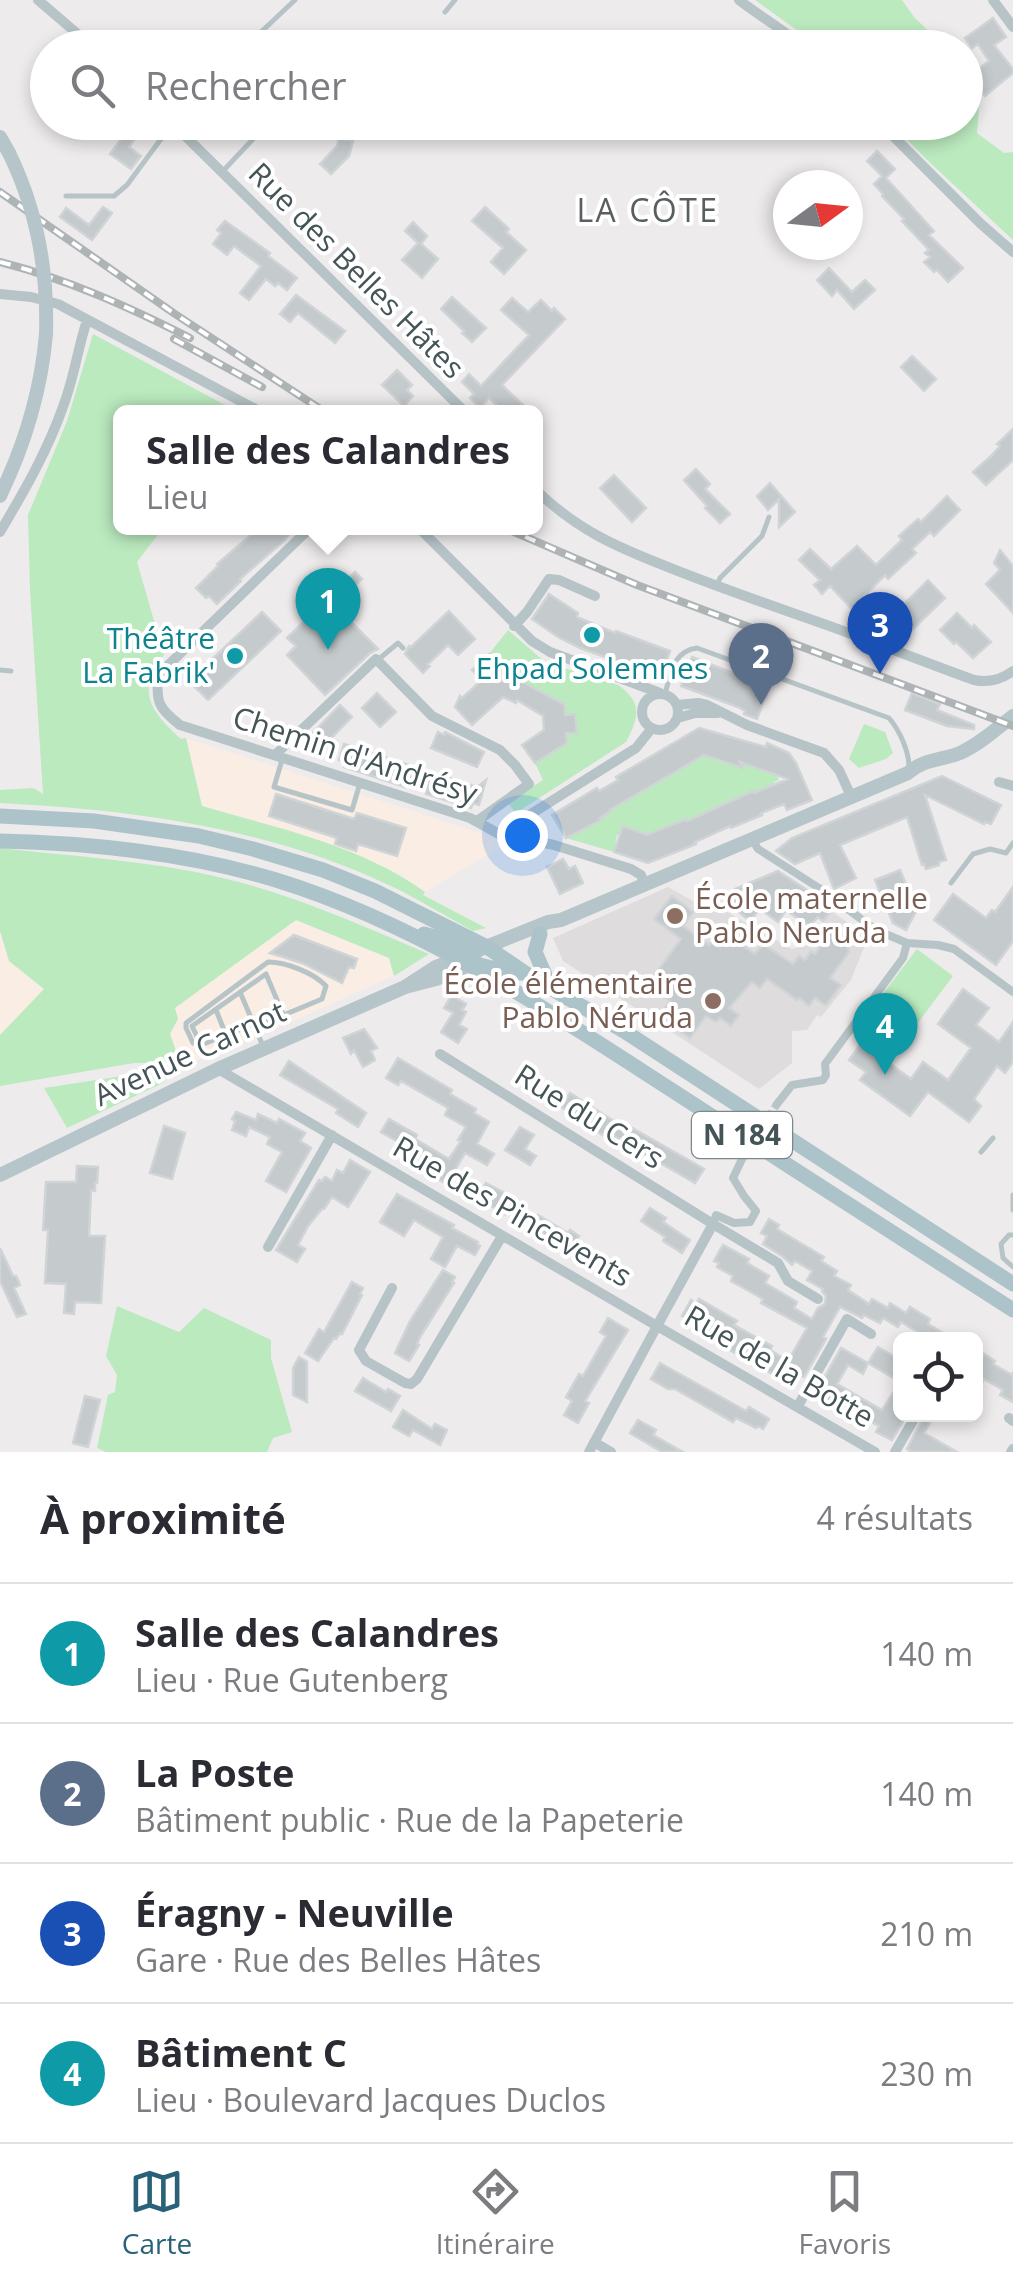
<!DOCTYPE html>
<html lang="fr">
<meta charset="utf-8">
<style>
body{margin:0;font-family:"Open Sans",sans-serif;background:#f7f7f7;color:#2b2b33}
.controls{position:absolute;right:30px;bottom:30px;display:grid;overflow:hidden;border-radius:15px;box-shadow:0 5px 15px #0003}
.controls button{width:90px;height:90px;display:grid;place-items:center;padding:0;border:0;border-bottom:2px solid #e1e1e2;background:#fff;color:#2b2b33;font:50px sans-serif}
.compass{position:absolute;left:773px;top:170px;width:90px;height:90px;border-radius:50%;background:#fff;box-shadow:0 5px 15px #0003;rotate:75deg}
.you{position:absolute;left:522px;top:835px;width:35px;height:35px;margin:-25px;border:8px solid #fff;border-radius:50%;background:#1a73e8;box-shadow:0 0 0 15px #1a73e833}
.badge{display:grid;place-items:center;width:65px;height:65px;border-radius:50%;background:#296178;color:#fff;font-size:32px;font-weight:700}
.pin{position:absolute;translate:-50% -82px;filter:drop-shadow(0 2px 5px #0008)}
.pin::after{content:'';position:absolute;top:52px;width:35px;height:30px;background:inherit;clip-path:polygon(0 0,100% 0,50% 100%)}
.popup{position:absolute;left:113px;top:405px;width:430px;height:130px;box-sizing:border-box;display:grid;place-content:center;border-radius:15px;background:#fff;filter:drop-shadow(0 2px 8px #0005);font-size:32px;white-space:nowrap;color:#7c7c81}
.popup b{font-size:38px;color:#2b2b33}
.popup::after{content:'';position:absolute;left:50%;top:100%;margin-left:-20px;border:20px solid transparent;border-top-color:#fff}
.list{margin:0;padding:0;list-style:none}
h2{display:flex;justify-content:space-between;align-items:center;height:130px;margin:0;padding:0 40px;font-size:42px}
h2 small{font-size:32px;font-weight:400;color:#7c7c81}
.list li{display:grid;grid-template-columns:65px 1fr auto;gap:30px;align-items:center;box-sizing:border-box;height:140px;padding:0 40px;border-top:2px solid #e1e1e2}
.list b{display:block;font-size:38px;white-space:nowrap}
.list p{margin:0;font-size:32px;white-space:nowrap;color:#7c7c81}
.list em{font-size:32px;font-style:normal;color:#7c7c81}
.icon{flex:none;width:55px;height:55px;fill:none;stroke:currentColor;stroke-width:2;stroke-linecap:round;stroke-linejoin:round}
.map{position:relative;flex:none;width:1013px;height:1452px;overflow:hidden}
.search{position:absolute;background:#fff;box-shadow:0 5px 15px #0003;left:30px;right:30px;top:30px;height:110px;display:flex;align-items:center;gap:25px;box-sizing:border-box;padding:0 35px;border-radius:55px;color:#7c7c81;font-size:38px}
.sheet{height:690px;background:#fff}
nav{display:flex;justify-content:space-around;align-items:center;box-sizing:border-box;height:140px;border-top:2px solid #e1e1e2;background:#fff;font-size:28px;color:#7c7c81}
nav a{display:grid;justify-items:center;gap:5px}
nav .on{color:#296178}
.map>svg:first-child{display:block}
.commercial{fill:#f9ede4}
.education{fill:#dfdcdd}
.green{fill:#bbeabf}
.building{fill:#c5cacd;stroke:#d0d4d7;stroke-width:2.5;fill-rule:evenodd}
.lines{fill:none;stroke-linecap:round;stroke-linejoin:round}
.pedestrian-tunnel{stroke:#c4c5c7;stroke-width:8;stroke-dasharray:8 4;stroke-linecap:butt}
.service{stroke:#b7c4c7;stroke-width:5}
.pedestrian{stroke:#b7c4c7;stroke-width:8}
.minor{stroke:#b7c4c7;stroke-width:10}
.secondary{stroke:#b5c5c9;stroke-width:14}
.primary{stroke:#acc3c9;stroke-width:15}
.rail-casing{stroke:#aeb3b5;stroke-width:8}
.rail{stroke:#fff;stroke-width:4;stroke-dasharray:11;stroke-linecap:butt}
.secondary-bridge{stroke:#b5c5c9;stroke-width:14}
.culture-dot{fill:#0f9aa8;stroke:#fff;stroke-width:4}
.education-dot{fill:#8d6e63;stroke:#fff;stroke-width:4}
.labels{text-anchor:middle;stroke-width:8;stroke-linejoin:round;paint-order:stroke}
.shield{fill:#fff;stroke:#7d8789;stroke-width:2.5}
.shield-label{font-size:28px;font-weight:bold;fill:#455457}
.street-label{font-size:30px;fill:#455457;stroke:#fff}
.culture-label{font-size:30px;fill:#0d838f;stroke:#fff;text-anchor:end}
.education-label{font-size:30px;fill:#785e54;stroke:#fff;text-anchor:start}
.neighbourhood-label{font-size:32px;letter-spacing:2.5px;fill:#595e60;stroke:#fff}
</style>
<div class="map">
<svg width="1013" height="1452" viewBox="0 0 1013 1452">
<rect width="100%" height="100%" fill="#eeebec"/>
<path class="commercial" d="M186,738L496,838L491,843L504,845L425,892L399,874L294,832L202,806Z
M296,920L389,958L394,976L214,1056L193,1061L177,1054L170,1034L178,1019L174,1008Z
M0,931L9,961L44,989L0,1035Z"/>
<path class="education" d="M668,887L698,904L708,901L792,949L805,946L831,911L868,937L851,980L821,1017L817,1015L807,1030L792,1031V1063L759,1089L563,961L553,938Z"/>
<path class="green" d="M755,0H902L914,17L945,47H820Z
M966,67C983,84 979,110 977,133L1004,153L1013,152V240L925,158L891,123L966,122Z
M93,334L238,412H120V528H163L137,562L164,655C135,691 151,712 181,739L186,738L202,806C280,829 358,844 425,892L423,895L486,928L473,931C447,917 420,900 393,887C270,828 135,810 0,803V790L34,788L43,794L30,591L28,515L67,421Z
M508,630L545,662L618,685C643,702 639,718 626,742L516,813L508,803L543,780L535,763L567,743L566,733H576L575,715H565L564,705L508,674L489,654Z
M864,724L885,732L893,753L886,759L859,768L849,759Z
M704,755L739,767L742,763L777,775L779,780L774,782L775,785L754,793L752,791L721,804L722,806L711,811L720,831L706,837L697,817L687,821L685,819L647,835L623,827L620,835H617L614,852L566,838L602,820L601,817L610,810Z
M0,848C78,857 159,861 235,881C302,898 365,927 429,954L394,976L389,958L296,920L175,1008L178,1019L170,1034L177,1054L192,1060L188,1063H134L0,1086V1035L44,989L9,961L0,931Z
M917,949L953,976L908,1036L872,1008Z
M142,1073H161L165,1082L67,1128L44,1088Z
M117,1306L179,1332L204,1308L271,1340V1358L292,1432L273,1438L267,1452H106L97,1448L108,1395L115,1392L117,1375L106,1356Z"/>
<path class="building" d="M993,18L1006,37L994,45L1013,69V73L985,96L974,83L982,76L977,70L989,61L978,44L972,48L965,38Z
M134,122H146L129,147L141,156L131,169L110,154Z
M339,138L353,141L349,156L331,174L320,164L337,146Z
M877,151L895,169L886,178L934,231L929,235L963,268L948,282L937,270L934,272L924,262L930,257L925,253L929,250L902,221L904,219L882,196L883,194L874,184L882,176L867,161Z
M103,207L112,213L92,240L60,217L66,208L89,225Z
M485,207L509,229L506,232L526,250L504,274L491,262L503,248L472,221Z
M225,221L270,253L268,256L297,278L287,290L278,283L275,286L266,279L249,300L240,293L261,266L234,246L227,255L213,244L221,233L217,230Z
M413,222L427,236L421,244L438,259L422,278L402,260L418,243L405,231Z
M829,268L852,292L865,280L875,290L854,309L837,290L832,296L817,280Z
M296,295L345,331L335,343L298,313L290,322L280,314Z
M452,297L486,328L472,342L462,333L464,331L441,309Z
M512,298L528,312L541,300L552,311L554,308L565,319L502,385L526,408L521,412H504L489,398L480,408L470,398L474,394L462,382L469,374L481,386L529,335L501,310Z
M912,356L936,379L924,391L901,367Z
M397,370L412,385L407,390L413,396L404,406L382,385Z
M1013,429V460L986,485L973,472L991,456L1000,446L997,444Z
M696,469L710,484L705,489L730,514L720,523L705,508L707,506L684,480Z
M614,475L646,508L632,522L600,488Z
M770,483L795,512L779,527V499L768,510L757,496Z
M947,496L960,510L934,536L930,532L912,549L916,553L888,579L885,575L863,597L865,599L852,609L830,586L822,594L814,585L820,580L799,560L810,549L831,569L857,546L876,565L902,540L899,536L918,519L921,522Z
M259,528H293L285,540L240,579L241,581L217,604L209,596L206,598L196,588L218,566L217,564Z
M1000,550L1013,566V613L986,584L1000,570L994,563Z
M355,572L362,579L334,605L378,649L370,653L325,695L287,655L296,646L287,638Z
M928,580L945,598L912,630L896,612Z
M549,594L578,613L577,617L615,633L616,631L670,651L661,677L580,648L558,637L532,619Z
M449,611L475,639L458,655L448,645L428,664L430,666L423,673L405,654L409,646L411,647Z
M262,612L281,631L208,700L189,681Z
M957,613L972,628L974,625L991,642L973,658L956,642L954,644L940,630Z
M489,654L508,674L565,705V715L575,714L577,733H566L567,743L535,763L522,745L544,730L543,716L517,700L516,703L503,697L472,725L455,707L460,696L462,698L482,680L472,670Z
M692,657L756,682L758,677L771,682L757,719L744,714L745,711L738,707L681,686Z
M377,693L396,712L380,727L362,708Z
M912,693L940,704L937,710L974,725V729L947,726L905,710Z
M340,705L352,717L335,734L331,739L336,741L320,756L308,744L313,739L310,736Z
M699,728L766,747L767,743L789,753L796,763L812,800L787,810L784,804L761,813L762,815L731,828L730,826L695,842L696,844L648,863L614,852L623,826L647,835L686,819L687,821L753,791L754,793L788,779L740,762L743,768L704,755L610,810L611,811L600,818L603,819L566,838L552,815L597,788L599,791L618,780L616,777Z
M438,732L444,735L445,732L484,752L477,767L431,748Z
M344,744L474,786L472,791L486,780L479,805L473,803L471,808L426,794L428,789L418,786L407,783L405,787L344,767L345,762L339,760Z
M942,776L1001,805L991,824L985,822L984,824L925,795L946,860L939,862V865L926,869L924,864L922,865L907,817L840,845L856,878L834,889L820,853L795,864L776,851L792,838Z
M276,794L354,819L357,813L406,828L397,856L358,844L356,851L335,844L337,838L269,816Z
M563,859L569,869L575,866L583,883L560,894L547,867Z
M900,870L914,903L919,906L906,930L893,923L875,880Z
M778,871L831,906V911L823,921L818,917L809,926L786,910L778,922L760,909L750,921L726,902L735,889Z
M1013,887V941L996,965L934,920L953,894L986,918L992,910L995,912Z
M672,896L693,912L683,926L709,945L720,933H724L755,954L763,944L793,964L799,956L805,960L811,951L815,954L834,926L854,940L848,948L849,952L830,978L841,985L827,1004L825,1005L815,998L809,1006L799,998L797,1000L767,979L760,988L752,982L729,1008L739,1015L731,1026L720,1018L716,1022L706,1016L690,1038L661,1018L660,1016L670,1001L648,984L681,939L654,919Z
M294,935L357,959L354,968L349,967L342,983L302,963L270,953Z
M963,989L989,1008L976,1025L999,1042L1013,1022V1062L1005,1073L997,1066L974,1099L981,1106L969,1122L928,1092L910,1116L860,1080L866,1072L849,1060L867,1035L892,1053L886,1061L911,1079L923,1062L948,1080L971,1048L938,1024Z
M452,995L466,1004L462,1010L466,1012L459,1025L467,1029L458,1043L441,1032L453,1013L444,1008Z
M364,1029L377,1048L371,1051L375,1060L363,1067L354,1050L351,1054L343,1038Z
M398,1058L452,1090L450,1094L476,1109L474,1113L489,1122L477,1144L494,1154L487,1165L465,1153L448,1182L444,1180L443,1182L404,1156L409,1148L381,1132L389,1119L417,1135L415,1139L449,1159L461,1141L458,1140L466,1127L445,1115L448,1108L401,1081L398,1085L386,1078Z
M289,1061L366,1113L358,1127L336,1113L338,1109L280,1075Z
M570,1093L623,1127L625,1124L704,1169L695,1183L607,1132L604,1136L561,1107Z
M236,1112L256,1120L258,1114L277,1123L279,1119L305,1133L300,1141L311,1148L286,1192L266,1181L282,1152L267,1144L270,1137L249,1127L246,1136L232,1130L235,1121L232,1119Z
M164,1126L185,1133L172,1179L150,1173Z
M520,1127L534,1135L525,1149L536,1156L530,1165L505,1150Z
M350,1160L370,1172L348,1207L332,1197L324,1209H322L308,1226L298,1245L305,1249L297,1262L276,1250L319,1180L322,1181L325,1177L332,1181L337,1170L343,1173Z
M77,1166L98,1167L97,1183H95V1191L91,1190L89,1236H105L101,1303L75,1302L74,1314L64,1313L66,1284L45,1283L48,1230H43L46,1182H76Z
M486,1183L514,1198L505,1214L477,1198Z
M397,1194L454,1225L452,1228L478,1242L477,1244L480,1246L475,1255L457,1246L445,1267L431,1259L443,1237L414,1220L404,1236L380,1222Z
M650,1208L666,1218L663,1222L690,1240L682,1253L663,1241L665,1237L641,1221Z
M538,1215L568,1233L570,1230L579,1236L570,1250L561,1245L562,1243L531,1226Z
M769,1219L779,1225L777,1229L824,1257L821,1261L837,1271L834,1276L851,1285L848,1290L869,1304L872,1299L888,1308L890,1303L906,1313L910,1307L930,1319L928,1324L955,1340H918L921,1334L901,1322L898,1327L883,1318L880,1323L864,1315L862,1318L840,1307L823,1337L826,1339L804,1377L800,1375L794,1386L728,1349L731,1343L726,1340L709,1330L705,1336L696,1330L699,1325L682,1316L691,1300L696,1304L699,1299L737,1321L734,1325L772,1346L770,1350L788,1361L807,1328L761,1303L763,1299L731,1281L733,1276L717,1267L719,1263L714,1261L723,1245L749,1259L747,1263L769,1276L765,1283L797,1302L794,1308L812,1319L818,1308L825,1304L826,1296L822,1291L823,1289L807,1280L812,1271L795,1261L792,1265L782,1256L763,1244L767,1236L761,1233Z
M0,1248L13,1276H16L20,1285L14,1288L26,1314L17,1317L0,1281Z
M443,1270L455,1277L452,1282L454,1283L420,1337L417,1344L419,1345L409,1361L395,1353L410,1321Z
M352,1282L363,1288L360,1294L362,1295L342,1334L340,1333L336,1339L334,1338L318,1361L305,1353L319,1329L324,1332Z
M608,1318L628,1330L585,1401L589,1403L578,1423L564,1415L572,1401L566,1397L579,1374L583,1376L606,1336L600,1332Z
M878,1347L900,1360V1417L904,1419L892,1440L876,1432L879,1426L861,1417L858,1422L814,1396L841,1348L868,1363ZM868,1363L900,1382L882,1410L837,1384L848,1365L863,1374Z
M984,1354L995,1361L993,1364L1012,1375L1013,1372V1402L1000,1395L1003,1390L984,1379L979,1389L976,1388V1357L981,1360Z
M299,1357L307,1362V1402L293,1395V1368Z
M660,1363L746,1411L749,1407L769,1419L763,1429L758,1426L756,1428L736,1418L733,1422L675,1389H668L651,1379Z
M363,1378L386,1392L388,1389L400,1396L391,1411L355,1391Z
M85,1396L100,1400L88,1447L73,1443Z
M403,1410L432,1429L435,1424L447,1430L440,1445L413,1430L409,1436L393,1427Z
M923,1418L930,1423L924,1433L957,1452H912L907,1449Z
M638,1420L656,1430L653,1435L683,1452H662L630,1433Z"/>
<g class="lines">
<path class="pedestrian-tunnel" d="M742,1159L777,1104"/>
<path class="service" d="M445,12L455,0
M244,48L295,0
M223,171L269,122
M66,196H114L127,185L172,124
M717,585L720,578L762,536L769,517
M379,659L398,643L403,648
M0,670L11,671
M665,694C671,673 673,651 697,648L889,718C900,731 910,753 909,770
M282,760L274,787L352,810L360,783
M951,883L973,854L990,849L1006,853L1013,843
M240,992L263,1046
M216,1010L226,1035
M254,1024L201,1045L192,1026L266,974L283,1014
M201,1045L193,1043L186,1028V1023L268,962C286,962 314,973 326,986L322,999L255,1027
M981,1152L993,1138
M1013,1195V1210
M1013,1235H1009L1001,1244L1003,1258L1013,1267"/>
<path class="pedestrian" d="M752,839L758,849L819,888L876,930L907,943L938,945L954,949L1013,992
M777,1104L792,1085L823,1080L826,1075L825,1064L903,958L907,943
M713,1224L716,1215L734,1223L750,1222L756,1211L744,1196L733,1178L742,1159"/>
<path class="minor" d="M38,0L94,48
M739,0C761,17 784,30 805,48
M993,0L1013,27
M171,122L465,412
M879,122L981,224L1013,252
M0,294L31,297L58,304L261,412
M536,490C578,531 619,548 673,569C723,589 773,606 824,624C874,642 924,662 974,680C988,683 1002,679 1013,671
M310,528L158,675C156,702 158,708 180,725L470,818L499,834L554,845L631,869L641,875L644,884
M419,528L532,641L550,652L660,693
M0,532C25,490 48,450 64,404C74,377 78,348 87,320
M514,626L527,612L549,579L559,580L595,596
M642 712a18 18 0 1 1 36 0a18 18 0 1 1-36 0Z
M677,705L698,703L707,705L747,725L824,753L839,770L851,796
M678,718L695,713H718
M275,755L376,659L432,716L500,750L515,765L529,784L477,821
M999,782L1013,786
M499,834L636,748L652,728
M440,1054L713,1224L657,1326L875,1452
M218,1069L657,1326L589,1452
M713,1224L778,1263L788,1281L818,1299
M268,1247L332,1135
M392,1288L359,1350L366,1361L405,1383L411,1384L417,1379L502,1236
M976,1397L978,1399
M798,1406L847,1319L871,1334
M1009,1418L1013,1421
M594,1442L611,1452
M895,1452L914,1419V1414
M1011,1452L1013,1449"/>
<path class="secondary" d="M0,137L9,153
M0,496C25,444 41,392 46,334
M405,987L436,967L548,922L561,920L908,773C923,759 943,760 960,753C980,744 996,729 1013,716
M0,1175L218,1069L405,987L436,979L476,962"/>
<path class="primary" d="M0,816L94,821L199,836L253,849L323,870L375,891L487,947L525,973L624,1031L1013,1284
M0,841C93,843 187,853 276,880C419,924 546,1009 670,1089C784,1163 899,1237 1013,1310
M424,934L478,950
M540,934L535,952L550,986
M476,964L511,973H525"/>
<defs>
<path id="rail" d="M0,192L175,314L325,412
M0,262C67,279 129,307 190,338
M174,339L262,387
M505,528L637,585L1013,726"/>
</defs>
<use href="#rail" class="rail-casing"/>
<use href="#rail" class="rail"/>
<path class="secondary-bridge" d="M9,153C37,210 48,271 46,334"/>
</g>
<g class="culture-dot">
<circle cx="592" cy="635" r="10"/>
<circle cx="235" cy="656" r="10"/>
</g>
<g class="education-dot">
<circle cx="675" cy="916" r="10"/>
<circle cx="713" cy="1001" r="10"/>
</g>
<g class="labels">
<rect class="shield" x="692" y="1112" width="100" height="46" rx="8"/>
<g class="shield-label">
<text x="742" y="1145">N 184</text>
</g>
<g class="street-label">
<text transform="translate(356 271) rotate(45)" y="10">Rue des Belles Hâtes</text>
<text transform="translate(355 756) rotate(18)" y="10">Chemin d'Andrésy</text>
<text transform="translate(190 1054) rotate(-25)" y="10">Avenue Carnot</text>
<text transform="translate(589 1117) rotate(32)" y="10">Rue du Cers</text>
<text transform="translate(512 1212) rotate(30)" y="10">Rue des Pincevents</text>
<text transform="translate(779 1367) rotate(30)" y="10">Rue de la Botte</text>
</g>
<g class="culture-label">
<text x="215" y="649">Théâtre<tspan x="215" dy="34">La Fabrik'</tspan></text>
<text x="592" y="679" text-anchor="middle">Ehpad Solemnes</text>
</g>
<g class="education-label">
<text x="695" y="909">École maternelle<tspan x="695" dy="34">Pablo Neruda</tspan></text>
<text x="693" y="994" text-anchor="end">École élémentaire<tspan x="693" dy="34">Pablo Néruda</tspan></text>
</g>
<g class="neighbourhood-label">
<text x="648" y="222">LA CÔTE</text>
</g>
</g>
</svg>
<div class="controls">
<button><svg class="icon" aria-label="locate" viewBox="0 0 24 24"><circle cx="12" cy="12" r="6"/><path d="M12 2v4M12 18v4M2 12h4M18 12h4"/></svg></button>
</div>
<svg class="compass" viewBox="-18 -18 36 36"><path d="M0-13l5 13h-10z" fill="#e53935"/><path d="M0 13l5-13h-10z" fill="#7c7c81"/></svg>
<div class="you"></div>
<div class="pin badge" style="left:328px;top:650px;background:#0f9aa8">1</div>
<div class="popup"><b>Salle des Calandres</b>Lieu</div>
<div class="pin badge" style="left:761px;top:705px;background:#5c6f8a">2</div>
<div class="pin badge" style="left:880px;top:674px;background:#1a4fb4">3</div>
<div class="pin badge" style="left:885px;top:1075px;background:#0f9aa8">4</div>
<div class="search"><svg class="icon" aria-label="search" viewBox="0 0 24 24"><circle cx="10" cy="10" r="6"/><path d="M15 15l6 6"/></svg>Rechercher</div>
</div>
<section class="sheet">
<h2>À proximité<small>4 résultats</small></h2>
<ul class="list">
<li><span class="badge" style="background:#0f9aa8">1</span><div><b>Salle des Calandres</b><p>Lieu · Rue Gutenberg</p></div><em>140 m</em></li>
<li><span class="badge" style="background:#5c6f8a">2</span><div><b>La Poste</b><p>Bâtiment public · Rue de la Papeterie</p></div><em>140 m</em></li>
<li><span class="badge" style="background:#1a4fb4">3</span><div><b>Éragny - Neuville</b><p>Gare · Rue des Belles Hâtes</p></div><em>210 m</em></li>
<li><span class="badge" style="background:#0f9aa8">4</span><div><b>Bâtiment C</b><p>Lieu · Boulevard Jacques Duclos</p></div><em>230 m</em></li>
</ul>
</section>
<nav>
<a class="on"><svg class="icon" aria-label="map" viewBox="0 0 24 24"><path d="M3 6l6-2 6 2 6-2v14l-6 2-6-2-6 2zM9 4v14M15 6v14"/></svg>Carte</a>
<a><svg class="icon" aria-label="directions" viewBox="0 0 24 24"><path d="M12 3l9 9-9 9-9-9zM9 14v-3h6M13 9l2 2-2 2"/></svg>Itinéraire</a>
<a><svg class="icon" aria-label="saved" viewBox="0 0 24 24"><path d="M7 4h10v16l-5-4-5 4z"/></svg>Favoris</a>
</nav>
